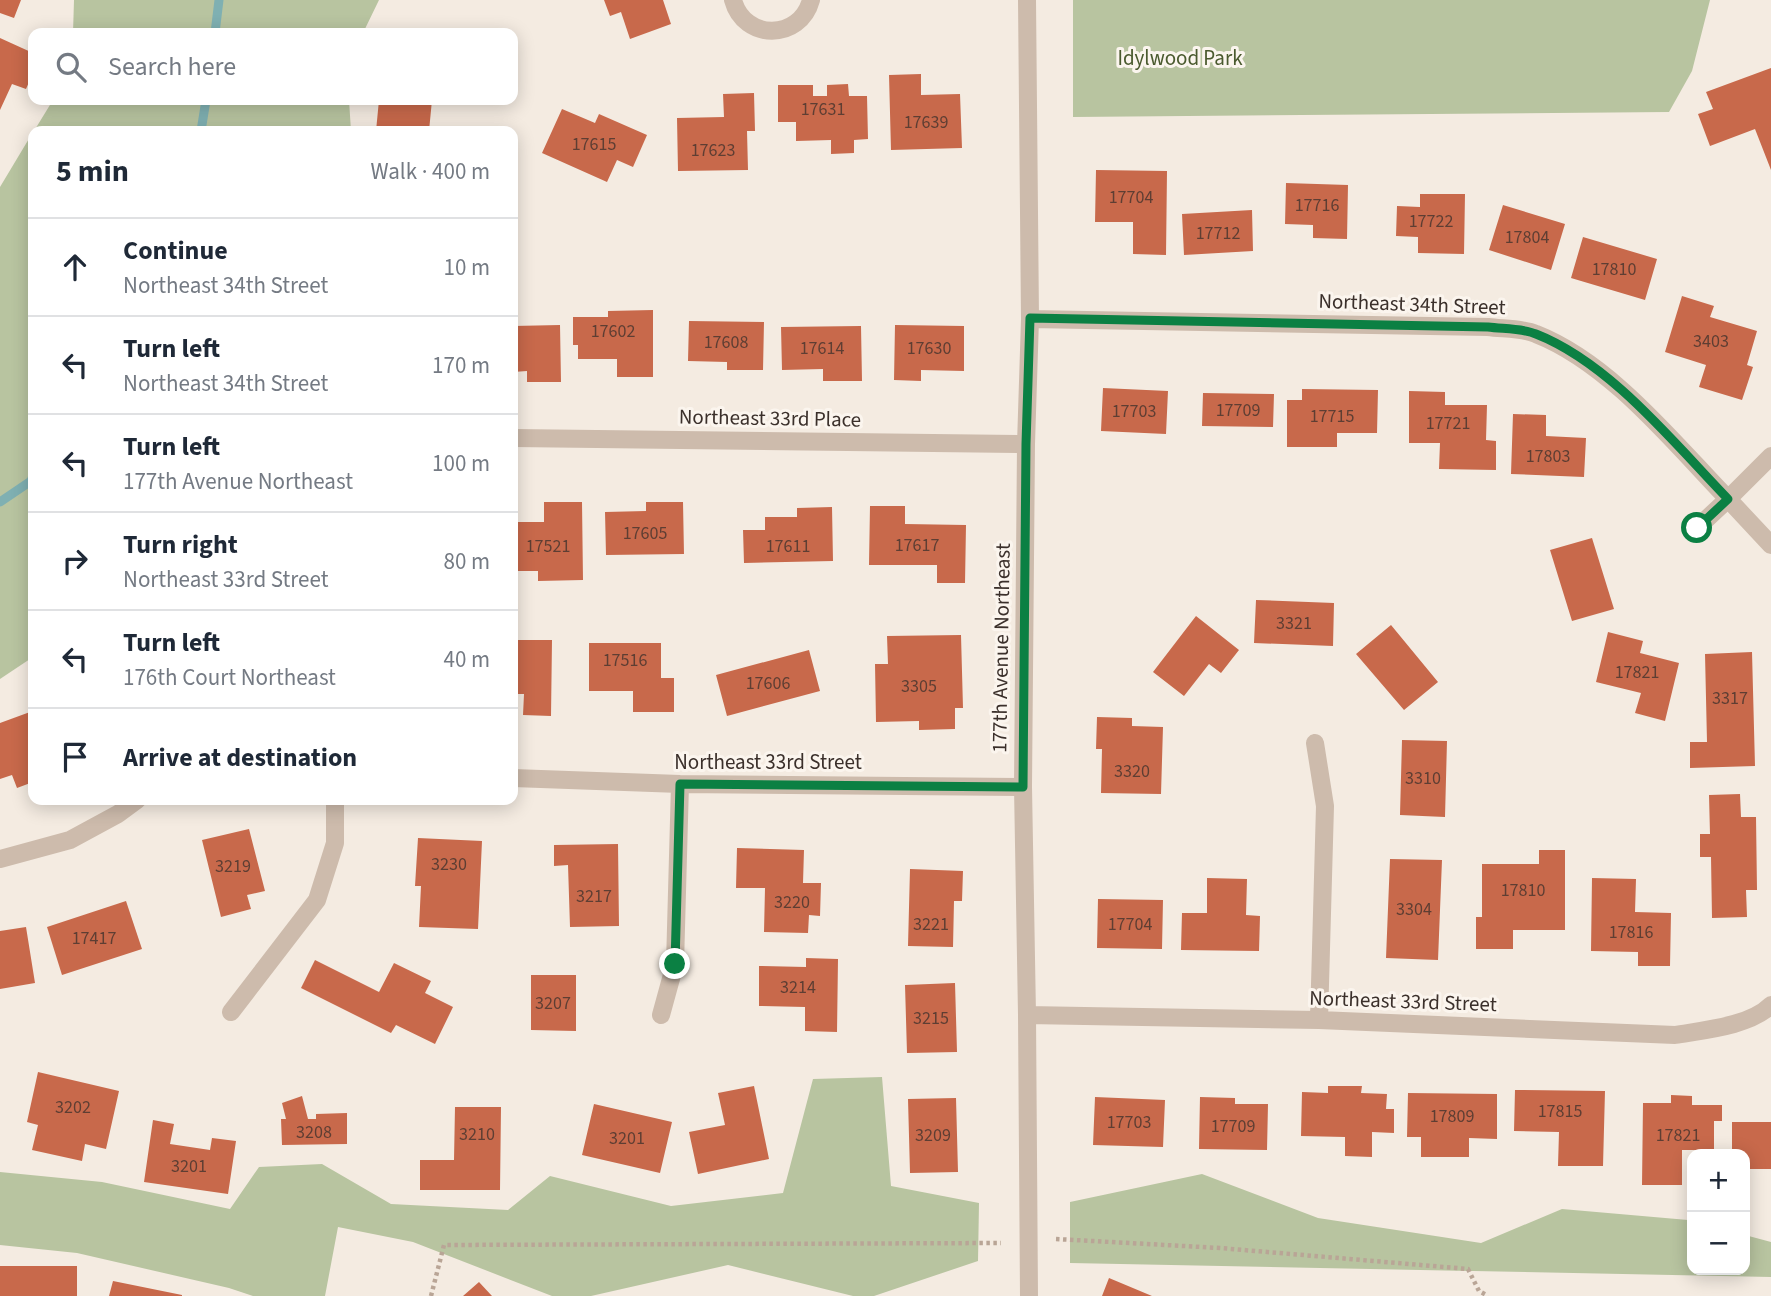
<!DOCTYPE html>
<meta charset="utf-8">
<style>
body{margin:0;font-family:"Source Sans 3",sans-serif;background:#f6f6f7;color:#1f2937}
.controls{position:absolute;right:21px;bottom:21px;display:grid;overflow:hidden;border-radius:14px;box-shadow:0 4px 18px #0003}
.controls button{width:63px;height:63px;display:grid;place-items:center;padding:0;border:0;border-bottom:2px solid #e0e1e3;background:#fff;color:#1f2937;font:35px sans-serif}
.stop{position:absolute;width:21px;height:21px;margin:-16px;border:5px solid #0b8043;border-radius:50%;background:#fff}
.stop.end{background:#0b8043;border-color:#fff;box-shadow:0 2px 7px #0008}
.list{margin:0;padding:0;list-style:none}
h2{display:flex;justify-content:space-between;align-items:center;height:91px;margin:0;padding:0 28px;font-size:30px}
h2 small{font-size:23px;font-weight:400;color:#747a83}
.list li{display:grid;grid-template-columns:46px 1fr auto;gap:21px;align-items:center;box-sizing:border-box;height:98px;padding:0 28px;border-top:2px solid #e0e1e3}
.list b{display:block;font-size:26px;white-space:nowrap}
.list p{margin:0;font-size:23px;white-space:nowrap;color:#747a83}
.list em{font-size:23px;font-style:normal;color:#747a83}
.icon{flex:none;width:38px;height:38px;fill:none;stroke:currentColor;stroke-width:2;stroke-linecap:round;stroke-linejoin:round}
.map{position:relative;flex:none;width:1771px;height:1296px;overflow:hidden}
.search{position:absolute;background:#fff;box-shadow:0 4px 18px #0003;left:28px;top:28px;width:490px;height:77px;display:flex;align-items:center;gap:18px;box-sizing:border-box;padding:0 24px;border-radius:14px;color:#747a83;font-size:26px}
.panel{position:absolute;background:#fff;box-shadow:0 4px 18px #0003;left:28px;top:126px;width:490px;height:679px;border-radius:14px}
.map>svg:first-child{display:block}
.green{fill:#b8c4a0}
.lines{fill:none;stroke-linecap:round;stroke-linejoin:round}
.stream{stroke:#7fb0b2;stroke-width:9}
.building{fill:#c8694b}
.path{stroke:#b9a596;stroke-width:4.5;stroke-dasharray:3.5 3.5;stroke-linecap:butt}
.minor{stroke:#cdbbac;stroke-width:18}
.route{stroke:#0b8043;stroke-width:9}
.labels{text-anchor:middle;stroke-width:6;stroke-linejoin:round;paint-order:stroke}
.number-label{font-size:18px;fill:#5e3e33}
.park-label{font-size:21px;fill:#4a5a2e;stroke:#fbf5ee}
.street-label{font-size:21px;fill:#3b302b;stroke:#fbf5ee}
</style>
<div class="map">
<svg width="1771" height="1296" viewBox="0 0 1771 1296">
<rect width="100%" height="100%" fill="#f4ebe1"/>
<path class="green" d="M74,0H379L363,33H73Z
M1073,0H1710L1692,71L1669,112L1073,117Z
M53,100H349L351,131H34Z
M33,132V657L0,679V187Z
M882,1077L891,1186L979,1203L978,1261L874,1296H853L728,1265L591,1296H552L413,1242L338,1227L325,1296H253L229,1288L77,1253L0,1245V1172L102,1182L230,1209L259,1167L322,1164L391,1204L508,1210L550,1176L671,1206L783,1193L813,1079Z
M1202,1174L1318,1218L1481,1243L1562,1209L1688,1220L1692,1221V1270H1745V1235L1771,1242V1277L1070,1263V1202Z"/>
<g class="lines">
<path class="stream" d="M215,33L219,0
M201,131L206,100
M0,502L31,481L33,476"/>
</g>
<path class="building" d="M0,0H21L14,18L0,13Z
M604,0H663L671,24L630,39L621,12L610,16Z
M0,38L33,53V73L26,89L12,84L0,110Z
M1771,68V170L1755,129L1710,146L1698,114L1713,109L1706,92Z
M921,74V95L960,94L962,148L891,150L889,75Z
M848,84L849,96H867L868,139L854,140V153L831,154V140L796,141V122H778V85H813V96H827V85Z
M754,93L755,131H747L748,170L678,171L677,118L724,117L723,94Z
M379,100H432L429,131H376Z
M562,109L595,123L599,114L647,135L633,167L617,160L607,182L542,153Z
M1096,170L1167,171L1166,255L1133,254V222H1095Z
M1286,183L1348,185L1347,239L1313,238V225L1285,224Z
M1420,194H1465L1464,254L1418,253V237L1396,236L1397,206L1420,207Z
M1503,205L1565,224L1551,270L1489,250Z
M1252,210L1253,251L1184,255L1182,214Z
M1583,237L1657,259L1645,300L1571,278Z
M1682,296L1714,306L1710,317L1757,331L1747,365L1753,367L1742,400L1699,387L1706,365L1665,352Z
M653,310V377H617V359H578V345H573V317H608V311Z
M689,321L764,322L763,370H727V362L688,361Z
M560,325L561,382H527V371L513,372V326Z
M895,325L964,326V371L921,370V381L894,380Z
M861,326L862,381H823V369L782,370L781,327Z
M1103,388L1168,391L1166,434L1101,431Z
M1302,389L1378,390L1377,433H1337V447H1287V400H1302Z
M1409,391L1445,392V405H1487L1486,440L1496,441V470L1439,469L1440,443H1409Z
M1203,393L1274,394L1273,427L1202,426Z
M1513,414L1546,415V436L1586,438L1584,477L1511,474Z
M544,502H582L583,580L538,581V571H513V522H544Z
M646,502H683L684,554L606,555L605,512L646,511Z
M870,506H905V524L966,525L965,583H937V565H869Z
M832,507L833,561L744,563L743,530H765V517H797V508Z
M1592,538L1614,609L1572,621L1550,550Z
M1256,600L1334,603L1333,646L1254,643Z
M1196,616L1239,650L1221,673L1209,664L1184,696L1153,672Z
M1391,625L1438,682L1404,710L1356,654Z
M1608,632L1643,641L1640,653L1679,663L1665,721L1635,713L1641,693L1596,682Z
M961,635L963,708H955V729L919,730V721L876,722L875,664H888L887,636Z
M513,640H552L551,716L523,715L524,694H513Z
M589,643H661V678H674V712H633V691H589Z
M809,650L820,691L727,716L716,675Z
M1752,652L1755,766L1690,768V742H1707L1705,654Z
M30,712L33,722V782L17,788L12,775L0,779V723Z
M1097,717L1132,718V726L1163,727L1161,794L1101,793L1102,749H1096Z
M1402,740L1447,741L1445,817L1400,815Z
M1740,794L1741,817H1756L1757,890H1746L1747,917L1712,918L1711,857H1700V834H1710L1709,795Z
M249,829L265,891L247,895L251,909L221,917L202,840Z
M418,838L482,841L478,929L419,927L421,886H415Z
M618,844L619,926L570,927L568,865L554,866V845Z
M737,848L804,850L803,883H821L820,916L809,915L808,933L764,932L765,888H736Z
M1539,850H1565V930H1513V949H1476V917H1482V864H1539Z
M1390,859L1442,860L1438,960L1386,958Z
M910,869L963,871L962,901H954L953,947L908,946Z
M1207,878L1247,879L1246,915L1260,916L1259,951L1181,950L1182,913H1207Z
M1592,878L1636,879L1635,912L1671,913L1670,966H1638V952L1591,951Z
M1098,899L1163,900L1162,949L1097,948Z
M126,901L142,949L62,975L47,927Z
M26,927L35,983L0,989V931Z
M806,958L838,959L837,1032L805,1031V1007L759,1006V966L806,967Z
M315,960L379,992L394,963L431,981L425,993L453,1007L435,1044L396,1025L391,1033L301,988Z
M531,975H576V1031L531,1030Z
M955,983L957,1052L907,1053L905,985Z
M38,1072L119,1091L106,1149L85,1144L82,1161L32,1150L38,1125L27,1122Z
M754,1086L769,1159L698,1174L689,1132L725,1125L718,1093Z
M1328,1086H1362L1361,1093L1387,1094L1386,1109H1394V1133L1372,1132V1157L1345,1156V1137L1301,1136L1302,1092L1328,1093Z
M1515,1090L1605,1091L1603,1166H1558L1559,1132L1514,1131Z
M1408,1093L1497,1094V1139L1469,1138V1157H1421V1137H1407Z
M1671,1095L1692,1096V1105H1722V1121H1714V1150H1682V1185H1642L1643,1103H1671Z
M302,1096L308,1119H316V1114L347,1113V1144L282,1145L281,1119H286L282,1103Z
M1095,1097L1165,1100L1163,1147L1093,1145Z
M1200,1097L1235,1098V1104H1268L1267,1150L1199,1149Z
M956,1098L958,1172L910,1173L908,1099Z
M594,1104L672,1122L660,1173L582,1155Z
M455,1107H501L500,1190H420V1160H454Z
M153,1120L174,1124L170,1144L210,1150L212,1138L236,1141L228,1194L144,1182Z
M1732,1122H1771V1169H1745V1154H1732Z
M0,1266H77V1296H0Z
M1109,1278L1152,1296H1102Z
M113,1281L182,1295V1296H109Z
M479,1282L492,1296H463Z"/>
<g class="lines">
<path class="path" d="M1056,1239L1220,1248L1468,1269L1479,1291L1488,1296
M431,1296L444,1245L1001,1243"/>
<path class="minor" d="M733,0C744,41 800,41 811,0
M1027,0L1030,319L1026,444L1023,787L1027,1015L1029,1296
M1030,319L1488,327C1503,329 1522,328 1536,334C1610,363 1673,442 1728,499L1697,528
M513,438L1026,444
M1771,456L1728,499L1771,545
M1315,743L1325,806L1319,1020
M513,778L680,784L1023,787
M0,859L70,840L118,814L137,800
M231,1012L317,900L335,843V800
M661,1015L675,964L680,784
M1027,1015L1319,1020L1675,1035C1704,1030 1750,1026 1771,1005"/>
</g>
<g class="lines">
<path class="route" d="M675,964L680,784L1023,787L1026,444L1030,318L1488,327C1503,329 1522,328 1536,334C1610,363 1673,442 1728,499L1697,528"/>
</g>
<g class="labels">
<g class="number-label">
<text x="823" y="115">17631</text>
<text x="926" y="128">17639</text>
<text x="594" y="150">17615</text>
<text x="713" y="156">17623</text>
<text x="1131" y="203">17704</text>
<text x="1317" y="211">17716</text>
<text x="1431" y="227">17722</text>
<text x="1218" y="239">17712</text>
<text x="1527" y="243">17804</text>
<text x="1614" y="275">17810</text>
<text x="613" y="337">17602</text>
<text x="1711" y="347">3403</text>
<text x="726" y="348">17608</text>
<text x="822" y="354">17614</text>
<text x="929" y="354">17630</text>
<text x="1238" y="416">17709</text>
<text x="1134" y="417">17703</text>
<text x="1332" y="422">17715</text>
<text x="1448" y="429">17721</text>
<text x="1548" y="462">17803</text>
<text x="645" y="539">17605</text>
<text x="917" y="551">17617</text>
<text x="548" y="552">17521</text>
<text x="788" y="552">17611</text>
<text x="1294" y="629">3321</text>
<text x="625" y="666">17516</text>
<text x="1637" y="678">17821</text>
<text x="768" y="689">17606</text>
<text x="919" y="692">3305</text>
<text x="1730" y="704">3317</text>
<text x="1132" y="777">3320</text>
<text x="1423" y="784">3310</text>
<text x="449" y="870">3230</text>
<text x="233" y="872">3219</text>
<text x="1523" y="896">17810</text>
<text x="594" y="902">3217</text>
<text x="792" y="908">3220</text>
<text x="1414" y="915">3304</text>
<text x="931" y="930">3221</text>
<text x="1130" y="930">17704</text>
<text x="1631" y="938">17816</text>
<text x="94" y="944">17417</text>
<text x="798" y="993">3214</text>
<text x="553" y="1009">3207</text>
<text x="931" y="1024">3215</text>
<text x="73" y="1113">3202</text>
<text x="1560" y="1117">17815</text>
<text x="1452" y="1122">17809</text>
<text x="1129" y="1128">17703</text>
<text x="1233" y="1132">17709</text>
<text x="314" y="1138">3208</text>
<text x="477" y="1140">3210</text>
<text x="933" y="1141">3209</text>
<text x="1678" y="1141">17821</text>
<text x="627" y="1144">3201</text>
<text x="189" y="1172">3201</text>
</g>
<g class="park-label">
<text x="1180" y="65">Idylwood Park</text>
</g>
<g class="street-label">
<text transform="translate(1412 304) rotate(2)" y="7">Northeast 34th Street</text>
<text transform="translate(770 418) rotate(1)" y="7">Northeast 33rd Place</text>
<text transform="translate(1001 648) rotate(-89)" y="7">177th Avenue Northeast</text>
<text x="768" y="769">Northeast 33rd Street</text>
<text transform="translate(1403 1001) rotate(2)" y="7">Northeast 33rd Street</text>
</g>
</g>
</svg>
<div class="controls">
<button>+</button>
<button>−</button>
</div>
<div class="stop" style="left:1697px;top:528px"></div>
<div class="stop end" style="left:675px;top:964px"></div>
<div class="search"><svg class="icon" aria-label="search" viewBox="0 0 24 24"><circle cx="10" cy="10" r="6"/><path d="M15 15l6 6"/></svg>Search here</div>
<section class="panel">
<h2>5 min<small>Walk · 400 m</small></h2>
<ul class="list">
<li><svg class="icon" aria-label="ahead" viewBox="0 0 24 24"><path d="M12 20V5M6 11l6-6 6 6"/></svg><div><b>Continue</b><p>Northeast 34th Street</p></div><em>10 m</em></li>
<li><svg class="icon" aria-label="left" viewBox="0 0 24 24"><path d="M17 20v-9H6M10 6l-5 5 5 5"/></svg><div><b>Turn left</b><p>Northeast 34th Street</p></div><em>170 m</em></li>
<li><svg class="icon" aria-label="left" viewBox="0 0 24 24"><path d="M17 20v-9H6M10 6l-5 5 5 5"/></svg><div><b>Turn left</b><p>177th Avenue Northeast</p></div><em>100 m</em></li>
<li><svg class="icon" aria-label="right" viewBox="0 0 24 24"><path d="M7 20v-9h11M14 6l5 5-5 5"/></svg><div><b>Turn right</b><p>Northeast 33rd Street</p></div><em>80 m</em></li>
<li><svg class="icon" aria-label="left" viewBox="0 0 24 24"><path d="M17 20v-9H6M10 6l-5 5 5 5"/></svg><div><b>Turn left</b><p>176th Court Northeast</p></div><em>40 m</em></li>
<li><svg class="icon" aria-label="arrive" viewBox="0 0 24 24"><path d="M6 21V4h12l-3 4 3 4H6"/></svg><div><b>Arrive at destination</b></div></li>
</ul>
</section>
</div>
